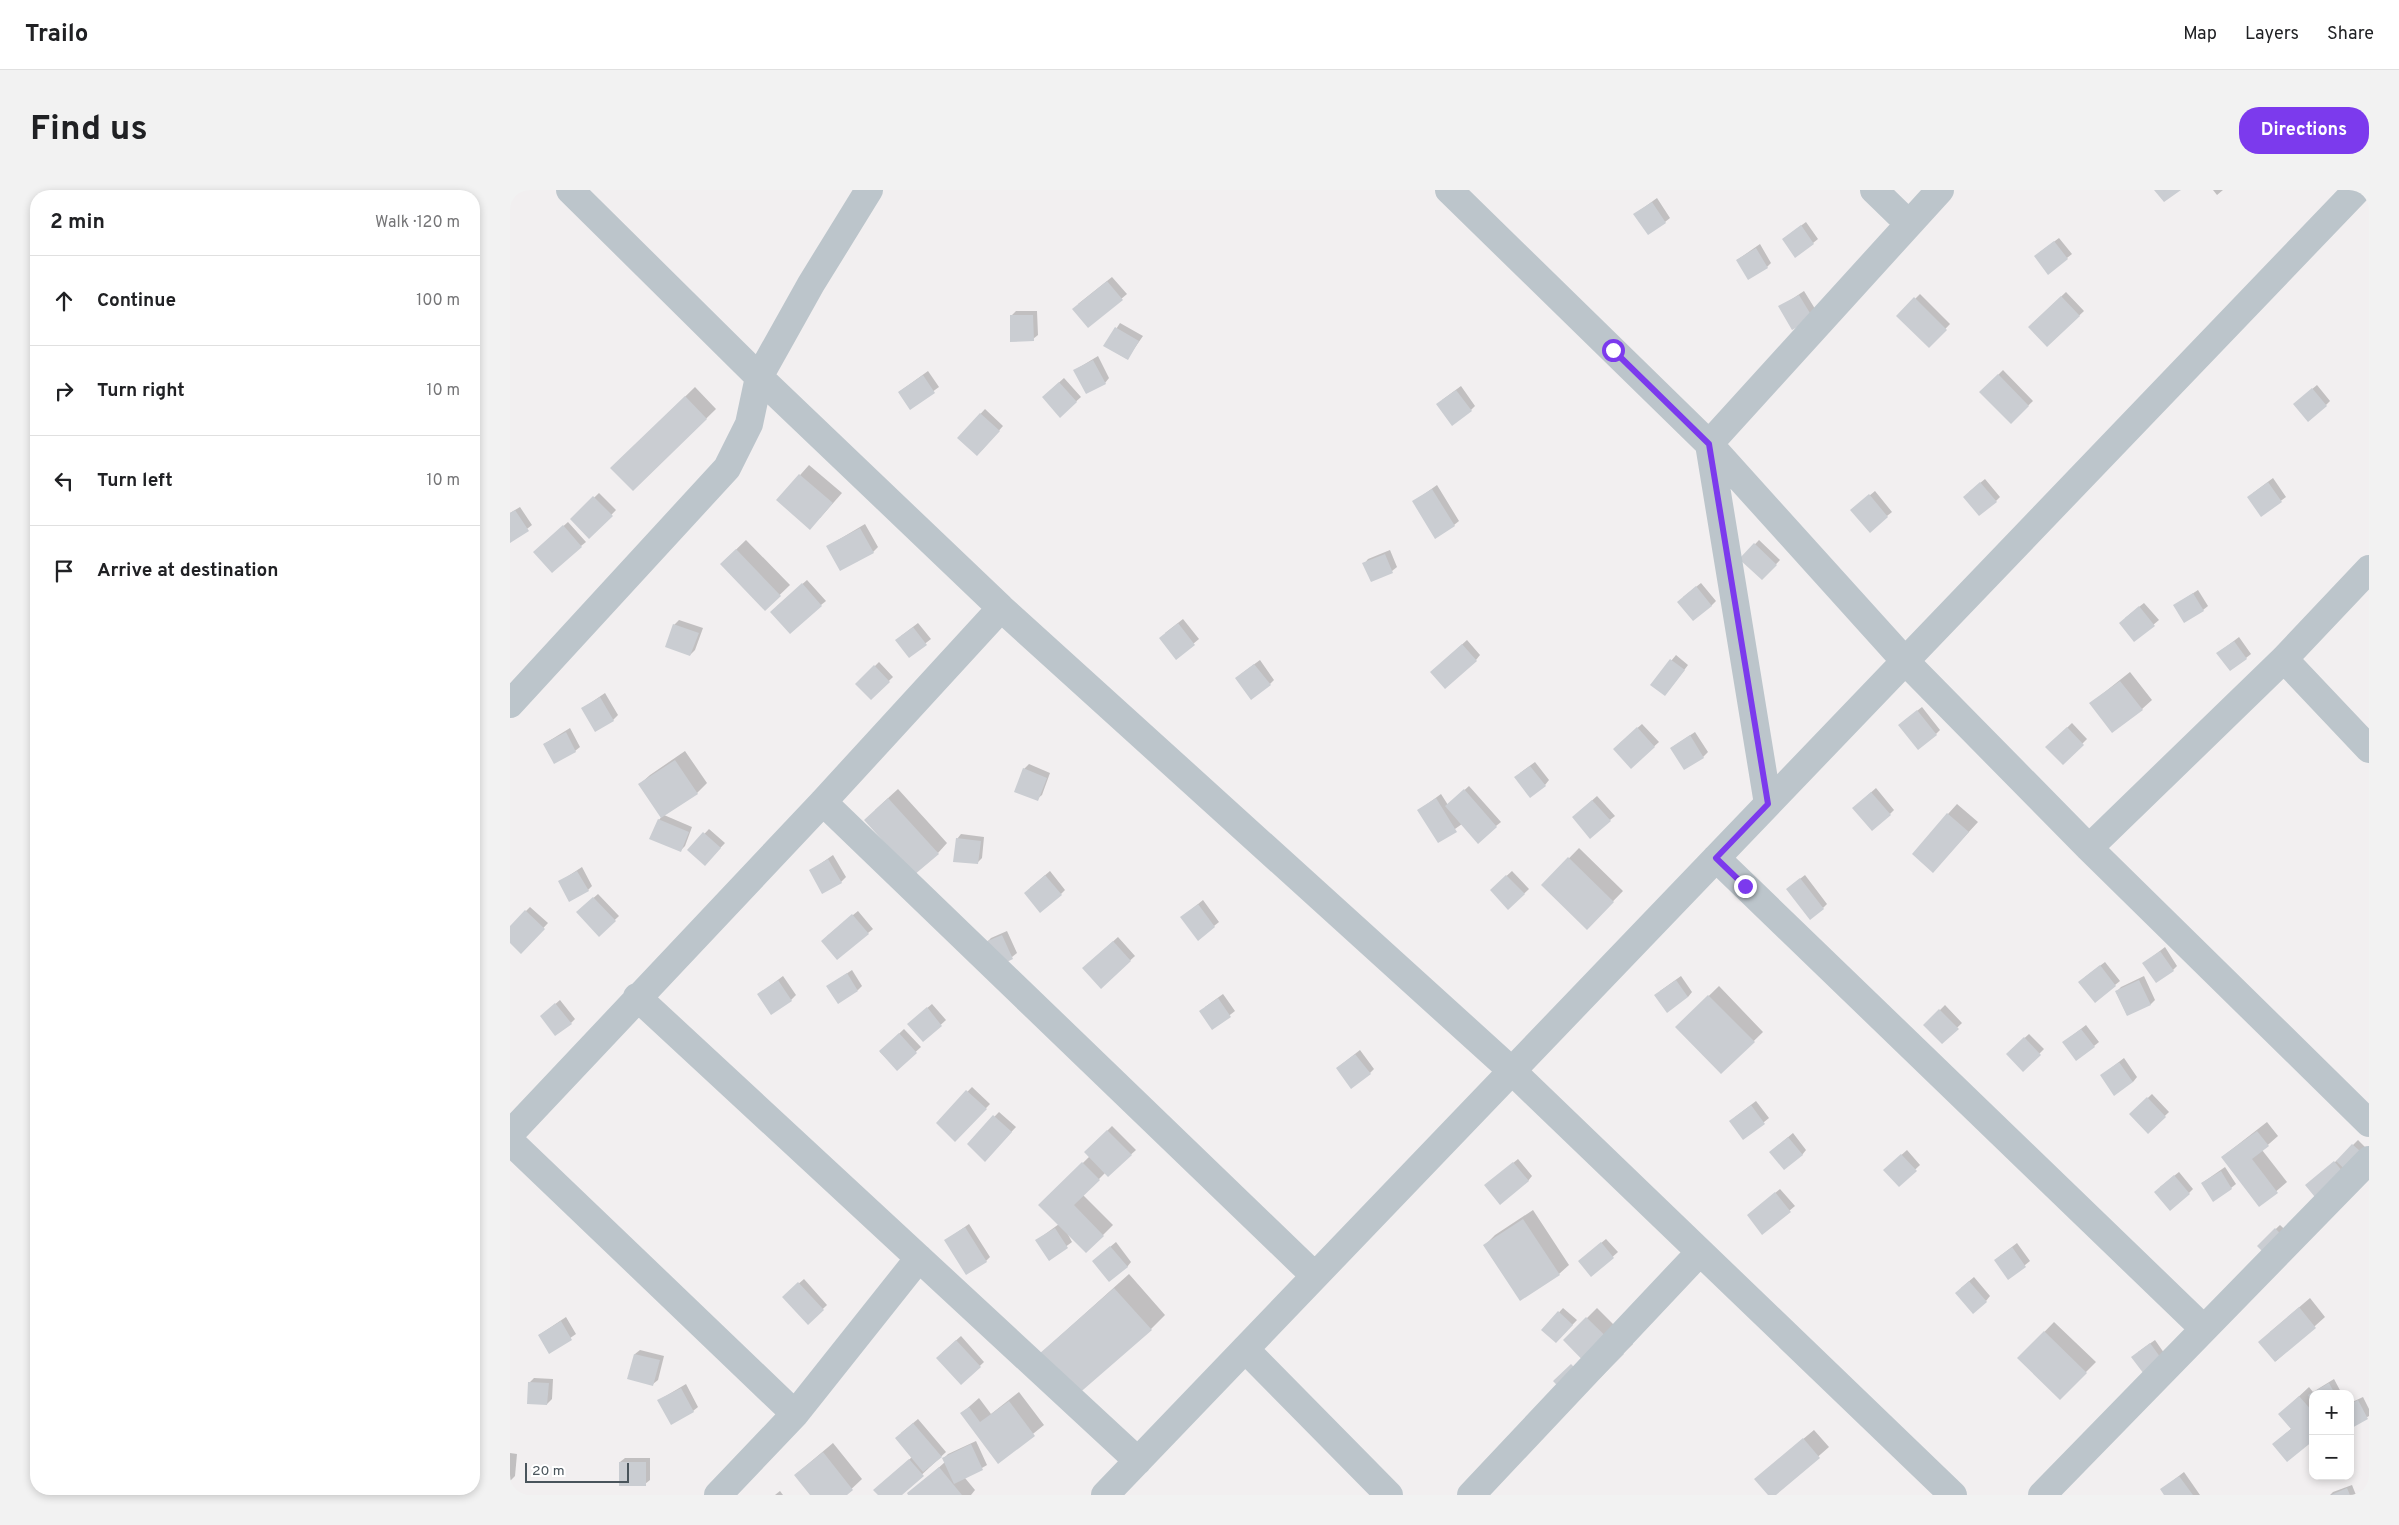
<!DOCTYPE html>
<meta charset="utf-8">
<style>
body{margin:0;font-family:Overpass,sans-serif;background:#f2f2f2;color:#202124}
.controls{position:absolute;right:15px;bottom:15px;display:grid;overflow:hidden;border-radius:10px;box-shadow:0 2px 8px #0003}
.controls button{width:45px;height:45px;display:grid;place-items:center;padding:0;border:0;border-bottom:1px solid #e0e0e0;background:#fff;color:#202124;font:25px sans-serif}
.scale{position:absolute;left:15px;bottom:12px;width:104px;box-sizing:border-box;padding-left:5px;border:2px solid #49545b;border-top:0;font-size:14px;line-height:18px;white-space:nowrap;color:#49545b;-webkit-text-stroke:4px #fff;paint-order:stroke}
.stop{position:absolute;width:15px;height:15px;margin:-11px;border:4px solid #7c3aed;border-radius:50%;background:#fff}
.stop.end{background:#7c3aed;border-color:#fff;box-shadow:0 1px 5px #0008}
.list{margin:0;padding:0;list-style:none}
h2{display:flex;justify-content:space-between;align-items:center;height:65px;margin:0;padding:0 20px;font-size:21px}
h2 small{font-size:16px;font-weight:400;color:#757577}
.list li{display:grid;grid-template-columns:32px 1fr auto;gap:15px;align-items:center;box-sizing:border-box;height:90px;padding:0 20px;border-top:1px solid #e0e0e0}
.list b{display:block;font-size:19px;white-space:nowrap}
.list em{font-size:16px;font-style:normal;color:#757577}
.icon{flex:none;width:28px;height:28px;fill:none;stroke:currentColor;stroke-width:2;stroke-linecap:round;stroke-linejoin:round}
.map{position:relative;flex:none;width:1859px;height:1305px;overflow:hidden;border-radius:20px}
header{display:flex;align-items:center;gap:30px;box-sizing:border-box;height:70px;padding:0 25px;background:#fff;border-bottom:1px solid #e0e0e0}
header strong{font-size:24px}
nav{display:flex;gap:28px;margin-inline-start:auto;font-size:18px}
.intro{display:flex;align-items:center;justify-content:space-between;box-sizing:border-box;height:120px;padding:0 30px}
h1{margin:0;font-size:35px}
.button{padding:12px 22px;border-radius:20px;background:#7c3aed;color:#fff;font-size:18px;font-weight:700}
main{display:flex;gap:30px;padding:0 30px}
aside{flex:1;background:#fff;border-radius:20px;box-shadow:0 2px 8px #0003}
.map>svg:first-child{display:block}
.shadow{fill:#0003}
.building{fill:#cacdd2}
.lines{fill:none;stroke-linecap:round;stroke-linejoin:round}
.street{stroke:#bcc5cb;stroke-width:28}
.route{stroke:#7c3aed;stroke-width:6}
</style>
<header>
<strong>Trailo</strong>
<nav><a>Map</a><a>Layers</a><a>Share</a></nav>
</header>
<div class="intro"><h1>Find us</h1><a class="button">Directions</a></div>
<main>
<aside>
<h2>2 min<small>Walk · 120 m</small></h2>
<ul class="list">
<li><svg class="icon" aria-label="ahead" viewBox="0 0 24 24"><path d="M12 20V5M6 11l6-6 6 6"/></svg><div><b>Continue</b></div><em>100 m</em></li>
<li><svg class="icon" aria-label="right" viewBox="0 0 24 24"><path d="M7 20v-9h11M14 6l5 5-5 5"/></svg><div><b>Turn right</b></div><em>10 m</em></li>
<li><svg class="icon" aria-label="left" viewBox="0 0 24 24"><path d="M17 20v-9H6M10 6l-5 5 5 5"/></svg><div><b>Turn left</b></div><em>10 m</em></li>
<li><svg class="icon" aria-label="arrive" viewBox="0 0 24 24"><path d="M6 21V4h12l-3 4 3 4H6"/></svg><div><b>Arrive at destination</b></div></li>
</ul>
</aside>
<div class="map">
<svg width="1859" height="1305" viewBox="0 0 1859 1305">
<rect width="100%" height="100%" fill="#f2eff0"/>
<path class="shadow" d="M1703,0H1713L1707,5Z
M1147,8L1160,28L1155,32L1125,24Z
M1296,32L1308,49L1303,53L1273,49Z
M1549,48L1562,64L1538,83L1530,62Z
M1250,54L1261,73L1257,77L1227,70Z
M602,87L617,104L578,137L568,114Z
M1294,101L1307,122L1302,127L1270,117Z
M1556,102L1574,121L1537,156L1519,137Z
M1410,104L1440,134L1419,156L1388,126Z
M506,121H527L528,145L523,149L501,126Z
M610,133L633,146L617,169L595,156Z
M588,166L599,188L595,193L565,180Z
M1493,180L1523,211L1501,232L1471,202Z
M418,181L429,197L400,218L389,202Z
M554,188L571,207L550,226L533,207Z
M1807,195L1820,211L1816,215L1789,210Z
M951,196L965,216L961,220L932,210Z
M185,197L206,219L123,300L102,278Z
M475,219L493,236L472,260L449,247Z
M299,275L332,303L310,328L268,310Z
M1763,288L1776,307L1752,325L1743,303Z
M1475,289L1490,307L1486,311L1459,302Z
M927,295L949,331L944,335L903,312Z
M1365,301L1382,322L1377,326L1347,316Z
M89,303L106,320L80,347L62,329Z
M10,317L22,335L0,352V323Z
M58,332L76,352L71,356L29,358Z
M355,334L368,357L363,362L318,356Z
M236,350L280,395L255,419L211,374Z
M1249,350L1270,370L1252,389L1231,369Z
M880,360L887,377L882,381L861,391L854,374L858,369Z
M297,390L316,411L311,415L266,417Z
M1191,393L1206,411L1201,416L1173,407Z
M1688,400L1698,416L1693,420L1665,415Z
M1634,413L1649,430L1624,451L1615,428Z
M673,429L689,449L666,468L655,443Z
M169,430L193,438L185,460L180,465L164,435Z
M408,433L421,449L399,466L391,446Z
M1729,447L1741,464L1736,468L1708,463Z
M957,450L970,465L966,470L926,478Z
M1166,465L1178,475L1159,500L1142,494Z
M750,470L764,490L760,494L731,484Z
M369,472L383,487L361,508L347,494Z
M1620,482L1642,510L1632,519L1581,513Z
M95,503L108,525L103,530L73,518Z
M1412,517L1430,540L1426,544L1394,531Z
M1562,533L1577,549L1553,573L1537,557Z
M1132,534L1149,552L1121,577L1109,554Z
M60,538L70,557L65,561L34,554Z
M1185,542L1198,562L1193,567L1161,558Z
M175,561L197,593L187,603L154,625L182,637L175,656L170,661L149,630L152,626L130,594L140,585Z
M1025,572L1039,590L1035,595L1010,583Z
M519,574L540,583L532,605L527,609L514,579Z
M959,596L991,632L986,636L952,634L928,651L909,620L931,604L938,615Z
M1366,598L1384,620L1380,624L1349,613Z
M388,599L437,653L428,663L365,620Z
M1087,606L1105,626L1100,630L1068,623Z
M1447,614L1468,632L1423,681L1438,624Z
M199,639L215,653L195,674L179,660Z
M451,644L474,647L472,668L467,673L447,649Z
M1069,658L1113,701L1077,738L1033,695Z
M323,665L336,687L331,692L300,681Z
M72,677L82,696L78,700L49,692Z
M540,681L555,700L551,704L520,698Z
M1002,681L1019,699L998,719L981,700Z
M1295,685L1317,714L1313,718L1282,695Z
M88,704L109,726L89,745L72,718Z
M693,710L709,732L704,736L672,727Z
M20,717L38,733L11,762L0,752V737Z
M348,721L363,739L358,743L317,746Z
M497,741L507,763L502,767L476,753L481,748Z
M608,747L625,766L591,797L578,774Z
M1655,757L1667,776L1663,780L1633,774Z
M1595,772L1610,791L1585,811L1575,787Z
M342,780L352,796L348,800L318,796Z
M273,786L286,805L281,810L248,805Z
M1171,786L1182,802L1178,807L1150,801Z
M1634,786L1645,810L1641,814L1617,825L1606,802L1611,797Z
M1209,796L1253,842L1211,883L1167,837Z
M713,804L725,821L703,838L695,817Z
M50,810L65,829L61,833L36,822Z
M422,814L436,830L413,851L404,829Z
M1435,815L1452,833L1432,852L1415,835Z
M1576,835L1589,852L1584,856L1559,848Z
M394,839L411,857L387,879L370,862Z
M1519,844L1534,859L1513,880L1497,864Z
M850,860L864,879L860,883L827,878Z
M1614,868L1627,887L1623,892L1592,885Z
M462,897L480,914L445,950L427,933Z
M1642,904L1659,922L1638,942L1621,924Z
M1246,911L1259,928L1233,949L1225,927Z
M489,922L506,937L475,970L458,954Z
M1757,932L1768,946L1752,960L1777,992L1749,1016L1712,967Z
M602,936L626,960L598,985L596,982L573,1005L603,1035L576,1062L556,1041L562,1052L539,1069L527,1050L549,1034L530,1015L580,966L576,962Z
M1283,943L1296,960L1292,965L1265,958Z
M1848,950L1859,961V973L1801,991L1830,968Z
M1397,960L1410,975L1389,995L1379,976Z
M1008,969L1022,986L1018,991H981Z
M1715,977L1726,994L1721,998L1692,993Z
M1669,982L1683,999L1679,1003L1650,997Z
M1270,999L1285,1016L1253,1043L1238,1025Z
M1023,1020L1059,1075L1049,1084L975,1055L985,1045Z
M459,1034L480,1067L476,1071L436,1050Z
M1770,1035L1786,1050L1748,1056Z
M1096,1049L1108,1062L1081,1086L1074,1067Z
M606,1052L621,1072L617,1077L588,1067Z
M1507,1053L1520,1071L1499,1088L1490,1066Z
M619,1084L655,1125L641,1139L530,1164Z
M1464,1087L1480,1106L1476,1111L1451,1098Z
M294,1089L317,1115L298,1133L278,1103Z
M1800,1108L1815,1127L1766,1171L1760,1142Z
M1053,1118L1067,1130L1046,1152L1033,1140Z
M1087,1118L1123,1154L1090,1186L1055,1150Z
M56,1127L66,1144L40,1162L29,1145Z
M1544,1132L1586,1172L1550,1208L1509,1168Z
M451,1146L474,1172L451,1194L432,1163Z
M1645,1150L1659,1170L1628,1162Z
M130,1160L154,1166L148,1190L143,1194L119,1188L125,1164Z
M24,1188L43,1189L42,1209L37,1214L19,1193Z
M1824,1189L1832,1204H1803V1249L1764,1254L1782,1238L1770,1224L1799,1197L1803,1202Z
M176,1194L188,1217L183,1221L149,1210Z
M509,1202L534,1235L488,1272L452,1223L469,1208L481,1224Z
M1853,1207L1859,1219V1226L1840,1237V1213Z
M408,1229L436,1262L390,1305H370V1296L402,1267L391,1243Z
M1304,1240L1319,1257L1264,1305H1259L1256,1280Z
M466,1251L477,1275L455,1288L465,1300L461,1305H398L435,1272L434,1268L438,1264Z
M323,1253L352,1289L335,1305H301L285,1285Z
M0,1263L7,1264L5,1286L0,1291Z
M115,1268H140V1290L135,1294L110,1272Z
M1674,1282L1690,1305H1656L1652,1299Z
M1842,1295L1846,1305H1820L1823,1302Z
M270,1301L273,1305H265Z"/>
<path class="building" d="M1644,0H1671L1654,12Z
M1142,12L1156,33L1138,45L1123,24Z
M1291,35L1304,54L1285,68L1272,49Z
M1544,51L1558,69L1538,85L1524,66Z
M1246,58L1258,78L1238,90L1226,70Z
M597,91L613,110L578,138L562,119Z
M1289,105L1303,128L1282,140L1268,116Z
M1551,106L1570,126L1537,157L1518,137Z
M1404,107L1437,140L1419,158L1386,126Z
M500,125H523L524,151L500,152Z
M605,137L629,151L618,170L593,156Z
M583,170L596,194L576,204L563,180Z
M1488,184L1519,216L1501,234L1469,202Z
M413,185L425,203L400,220L388,202Z
M549,192L567,212L550,228L532,207Z
M1802,198L1817,216L1798,232L1783,214Z
M946,200L962,221L942,236L926,214Z
M175,206L197,229L123,301L100,278Z
M470,223L490,241L467,266L447,248Z
M289,284L323,313L300,340L266,310Z
M1470,292L1487,312L1469,326L1453,307Z
M1758,292L1772,312L1751,327L1737,307Z
M922,299L945,336L925,349L902,311Z
M1359,304L1378,327L1360,343L1340,320Z
M83,306L103,326L79,349L60,329Z
M5,320L19,341L0,353V323Z
M53,335L72,357L42,383L23,362Z
M350,338L364,363L330,381L316,356Z
M1244,353L1267,375L1252,390L1229,369Z
M226,359L271,406L255,421L210,374Z
M875,364L883,383L861,392L852,373Z
M292,393L312,416L280,444L260,422Z
M1186,396L1202,416L1183,431L1167,412Z
M1683,403L1694,421L1674,433L1663,415Z
M1629,416L1645,436L1624,452L1609,433Z
M668,433L685,455L666,470L649,448Z
M163,434L189,443L180,466L155,457Z
M403,437L417,455L399,468L385,450Z
M1724,451L1737,469L1720,481L1706,463Z
M952,454L967,471L935,499L920,482Z
M1160,469L1175,480L1155,506L1140,495Z
M744,474L761,495L741,510L725,488Z
M364,475L380,492L361,510L345,494Z
M1610,491L1633,520L1602,543L1579,513Z
M90,507L104,531L85,542L71,518Z
M1407,520L1427,545L1408,560L1388,535Z
M1127,537L1145,557L1121,579L1103,559Z
M1557,537L1574,555L1553,575L1535,557Z
M56,542L66,562L44,574L33,554Z
M1180,545L1194,568L1174,580L1160,558Z
M165,570L188,604L151,628L128,594Z
M1020,576L1036,596L1020,608L1004,587Z
M513,578L537,588L528,611L504,602Z
M954,599L987,637L968,654L935,616Z
M1361,602L1381,625L1362,641L1342,618Z
M378,608L429,664L404,685L354,630Z
M926,608L947,642L928,653L907,620Z
M1082,610L1101,631L1080,649L1062,627Z
M1437,623L1459,642L1423,683L1402,664Z
M148,629L179,642L171,662L139,649Z
M193,642L211,658L195,676L177,660Z
M446,648L471,651L468,674L443,672Z
M1058,667L1104,712L1077,740L1031,695Z
M318,669L332,693L312,704L299,680Z
M67,681L79,701L59,712L48,691Z
M535,685L552,705L530,723L514,703Z
M996,685L1015,704L998,720L980,700Z
M1290,688L1314,719L1300,730L1276,699Z
M83,707L106,731L89,747L66,722Z
M688,714L705,737L688,751L670,727Z
M15,720L35,739L11,764L0,753V736Z
M342,724L359,744L327,770L311,751Z
M492,745L503,769L486,777L475,752Z
M603,751L621,771L591,799L572,778Z
M1650,761L1664,781L1646,793L1632,773Z
M1590,775L1606,796L1585,813L1568,792Z
M337,783L348,801L328,814L316,796Z
M268,790L282,811L261,825L247,804Z
M1166,790L1178,807L1157,823L1144,805Z
M1629,790L1641,815L1617,826L1605,801Z
M1198,805L1245,852L1211,884L1165,837Z
M708,808L721,827L702,840L689,821Z
M45,813L62,834L45,846L30,826Z
M417,817L432,836L413,852L397,834Z
M1429,819L1449,839L1432,854L1413,835Z
M1571,839L1585,857L1566,871L1552,852Z
M389,843L407,863L387,881L369,861Z
M1514,847L1531,865L1513,882L1496,864Z
M845,864L861,884L841,899L826,878Z
M1609,872L1623,892L1604,906L1590,885Z
M456,900L477,919L445,952L426,933Z
M1637,907L1656,927L1638,944L1619,924Z
M1241,915L1255,934L1233,950L1219,931Z
M483,925L502,942L475,972L457,954Z
M597,940L622,965L598,987L574,962Z
M1747,941L1759,956L1742,969L1768,1003L1749,1017L1711,967Z
M1278,947L1293,965L1274,980L1259,962Z
M1842,954L1859,969L1845,989L1826,971Z
M1391,964L1407,981L1389,997L1373,980Z
M1824,971L1843,994L1814,1018L1795,995Z
M572,972L590,990L564,1015L594,1046L576,1063L528,1015Z
M1003,972L1019,991L990,1015L974,995Z
M1711,981L1722,999L1703,1012L1691,993Z
M1664,985L1680,1004L1660,1021L1644,1002Z
M1265,1002L1281,1022L1252,1045L1237,1025Z
M1013,1029L1050,1085L1010,1111L973,1055Z
M455,1037L477,1072L456,1085L434,1050Z
M545,1038L558,1058L539,1071L525,1050Z
M1765,1038L1782,1056L1764,1073L1747,1056Z
M1091,1052L1104,1068L1081,1087L1068,1071Z
M600,1056L618,1077L599,1092L582,1071Z
M1502,1057L1516,1077L1498,1090L1484,1070Z
M1459,1091L1477,1112L1463,1124L1445,1103Z
M288,1092L314,1120L298,1135L272,1107Z
M604,1098L642,1140L566,1206L529,1164Z
M1789,1117L1806,1138L1765,1172L1748,1152Z
M1048,1121L1063,1135L1046,1153L1031,1140Z
M1076,1127L1114,1164L1090,1188L1053,1150Z
M51,1131L62,1150L39,1164L28,1145Z
M1534,1141L1577,1183L1550,1210L1507,1168Z
M446,1150L471,1177L451,1195L426,1168Z
M1640,1153L1656,1175L1637,1188L1621,1167Z
M124,1164L150,1170L143,1196L117,1189Z
M1061,1174L1077,1191L1059,1208L1043,1191Z
M18,1192L39,1193L37,1215L17,1214Z
M1819,1193L1825,1204H1803V1212L1798,1205Z
M171,1198L184,1222L161,1235L147,1210Z
M1789,1206L1803,1222V1251L1777,1272L1762,1254L1781,1239L1768,1224Z
M1848,1210L1858,1229L1840,1239V1214Z
M499,1211L525,1246L488,1274L450,1223L459,1217L470,1232Z
M403,1233L432,1267L413,1282L385,1248Z
M1293,1248L1310,1268L1266,1305H1258L1244,1289Z
M461,1254L473,1280L444,1294L432,1268Z
M313,1262L343,1300L337,1305H300L284,1285Z
M399,1269L414,1286L392,1305H368L363,1300Z
M109,1272H136V1296H109Z
M429,1277L452,1305H398L397,1303Z
M1669,1286L1683,1305H1654L1650,1299Z
M1837,1298L1840,1305H1821Z"/>
<g class="lines">
<path class="street" d="M60,0L249,187L491,418L1002,881L1443,1305
M939,0L1199,254L1258,614
M1364,0L1399,34
M1430,0L1199,254L1395,471L1579,658L1859,933
M1774,469L1859,559
M0,514L217,278L239,234L249,187L301,94L359,0
M313,612L805,1086
M1579,658L1774,469L1859,379
M1206,668L1694,1139
M127,807L628,1271
M0,944L313,612L491,418
M0,951L285,1224
M735,1159L879,1305
M208,1305L285,1224L409,1068
M595,1305L1847,0
M961,1305L1190,1062
M1532,1305L1859,970"/>
</g>
<g class="lines">
<path class="route" d="M1103,160L1199,254L1258,614L1206,668L1235,696"/>
</g>
</svg>
<div class="controls">
<button>+</button>
<button>−</button>
</div>
<div class="scale">20 m</div>
<div class="stop" style="left:1103px;top:160px"></div>
<div class="stop end" style="left:1235px;top:696px"></div>
</div>
</main>
